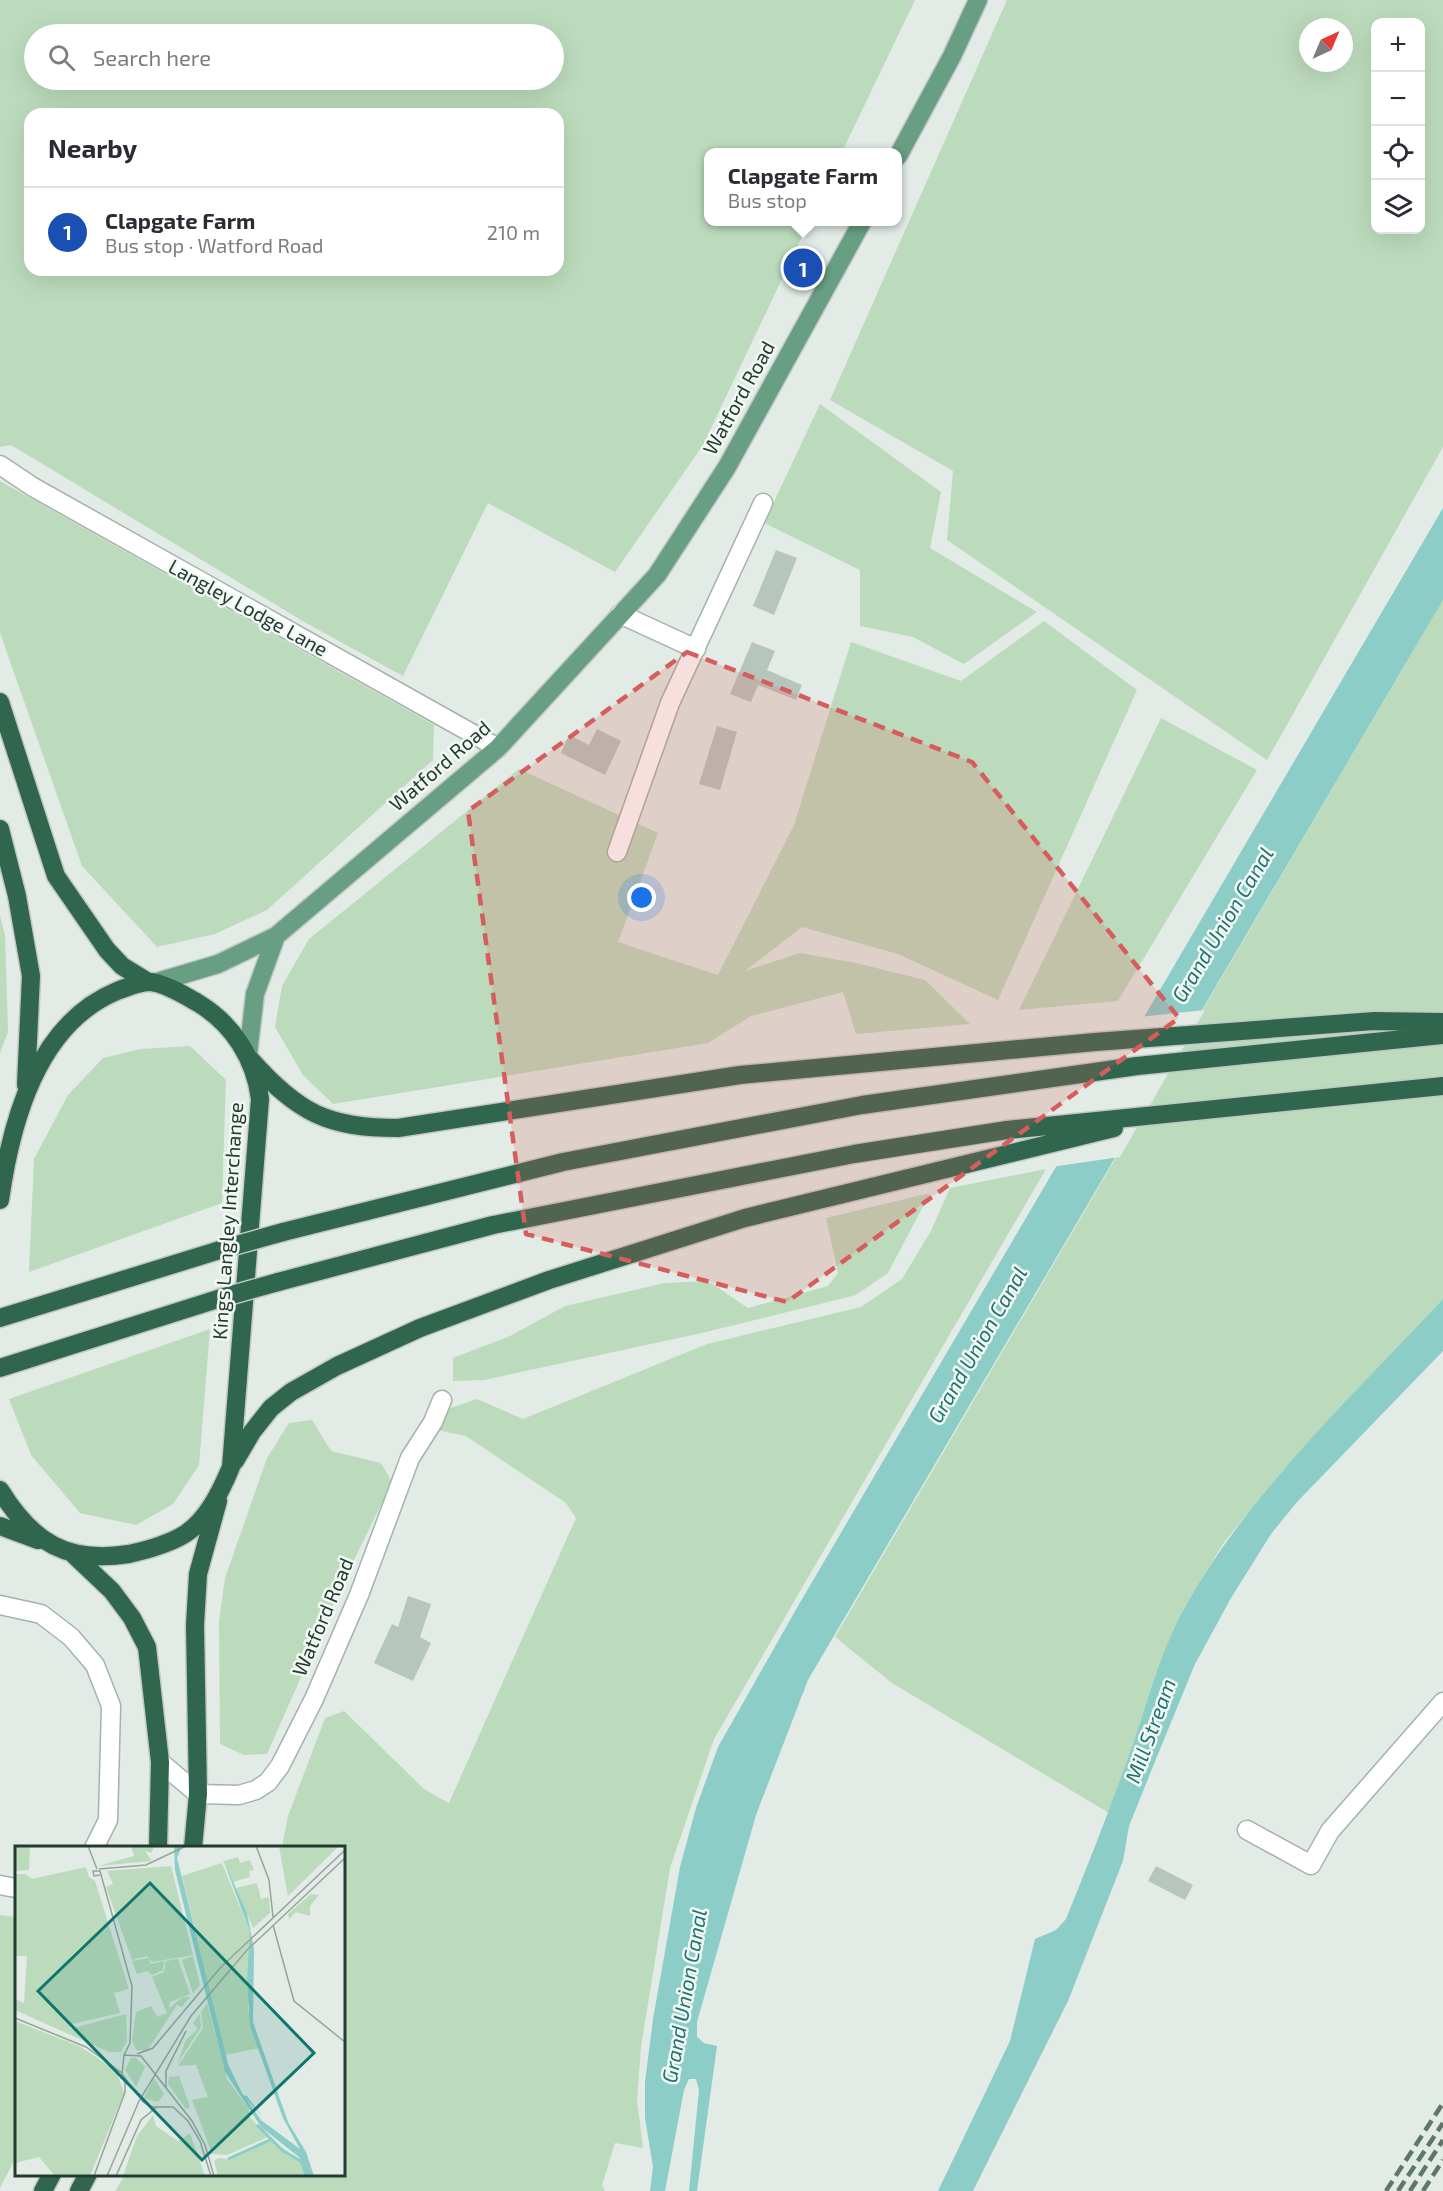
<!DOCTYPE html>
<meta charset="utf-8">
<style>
body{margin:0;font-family:"Exo 2",sans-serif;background:#f7f7f7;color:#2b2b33}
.controls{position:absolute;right:18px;top:18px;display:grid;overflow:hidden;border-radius:12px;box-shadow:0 6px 24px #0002}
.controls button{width:54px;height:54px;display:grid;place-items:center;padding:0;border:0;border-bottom:2px solid #e1e1e2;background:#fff;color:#2b2b33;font:30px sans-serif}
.compass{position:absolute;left:1299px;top:18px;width:54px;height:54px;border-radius:50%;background:#fff;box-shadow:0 6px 24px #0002;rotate:44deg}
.you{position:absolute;left:642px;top:898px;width:21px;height:21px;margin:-15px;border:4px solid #fff;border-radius:50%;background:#1a73e8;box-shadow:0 0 0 9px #1a73e833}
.badge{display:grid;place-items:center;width:39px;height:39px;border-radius:50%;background:#0f766e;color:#fff;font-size:20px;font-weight:700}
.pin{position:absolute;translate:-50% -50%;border:3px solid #fff;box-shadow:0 2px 6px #0006}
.popup{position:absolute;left:704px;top:148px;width:198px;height:78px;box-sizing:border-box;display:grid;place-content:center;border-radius:12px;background:#fff;filter:drop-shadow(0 2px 4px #0005);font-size:20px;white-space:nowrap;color:#7c7c81}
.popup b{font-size:22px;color:#2b2b33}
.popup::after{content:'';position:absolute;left:50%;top:100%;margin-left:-12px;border:12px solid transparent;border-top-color:#fff}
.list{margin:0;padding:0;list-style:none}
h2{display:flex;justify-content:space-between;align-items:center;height:78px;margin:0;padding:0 24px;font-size:26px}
h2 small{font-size:20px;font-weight:400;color:#7c7c81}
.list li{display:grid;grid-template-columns:39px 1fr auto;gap:18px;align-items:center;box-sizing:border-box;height:90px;padding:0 24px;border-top:2px solid #e1e1e2}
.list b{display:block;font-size:22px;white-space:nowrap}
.list p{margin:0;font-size:20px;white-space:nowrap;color:#7c7c81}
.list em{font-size:20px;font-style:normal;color:#7c7c81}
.icon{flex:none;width:33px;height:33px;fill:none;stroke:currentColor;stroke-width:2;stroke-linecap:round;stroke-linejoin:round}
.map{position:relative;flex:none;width:1443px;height:2191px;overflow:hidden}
.search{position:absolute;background:#fff;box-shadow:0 6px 24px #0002;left:24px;top:24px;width:540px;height:66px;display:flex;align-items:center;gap:15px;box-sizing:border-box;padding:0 21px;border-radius:33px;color:#7c7c81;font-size:22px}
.panel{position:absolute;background:#fff;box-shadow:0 6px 24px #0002;left:24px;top:108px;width:540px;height:168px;border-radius:18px}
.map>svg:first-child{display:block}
.green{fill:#bcdbbc;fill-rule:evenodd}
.water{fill:#8ccdc8}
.pier{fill:#e2ebe5}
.building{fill:#b7c6bd}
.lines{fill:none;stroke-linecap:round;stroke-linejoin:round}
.minor-casing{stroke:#a5b3ab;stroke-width:21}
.major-casing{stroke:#c1c8c5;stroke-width:21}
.highway-casing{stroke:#c1c8c5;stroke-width:21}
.minor{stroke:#fff;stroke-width:18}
.major{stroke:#689e83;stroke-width:18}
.highway{stroke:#30664e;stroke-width:18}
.rail{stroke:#5d776a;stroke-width:4.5;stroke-dasharray:12 6;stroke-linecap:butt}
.highway-bridge-casing{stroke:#c1c8c5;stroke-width:21;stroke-linecap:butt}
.highway-bridge{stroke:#30664e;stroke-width:18}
.marked{fill:#d65d5b;fill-opacity:0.2;stroke:#d65d5b;stroke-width:4.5;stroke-dasharray:12 8;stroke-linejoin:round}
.labels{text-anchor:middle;stroke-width:5;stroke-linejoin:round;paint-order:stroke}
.street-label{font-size:20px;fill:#233b2f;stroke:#f2f8f3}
.water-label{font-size:21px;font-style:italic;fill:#20746d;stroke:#f2f8f3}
.inset-river{fill:none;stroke:#8ccdc8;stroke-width:3}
.inset-road{fill:none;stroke:#96a59c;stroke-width:1.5}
.view{fill:#0f766e;fill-opacity:0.15;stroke:#0f766e;stroke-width:3}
.inset-edge{fill:none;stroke:#233b2f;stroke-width:3}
</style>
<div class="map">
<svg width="1443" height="2191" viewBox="0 0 1443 2191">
<rect width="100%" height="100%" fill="#e2ebe5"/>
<path class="green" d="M0,0H915L842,152H708V222H809L703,445L615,572L488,503L403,676L306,623L11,445L0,447ZM34,34H554V80H34ZM30,114H558V270H30Z
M1007,0H1443V447L1267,760L947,540L953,471L830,400ZM1376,22H1420V230H1376ZM1308,27H1344V63H1308Z
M820,404L941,492L930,548L1037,612L964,664L913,637L860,626V570L764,523Z
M0,481L434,725L433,760L267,910L215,934L157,947L82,866L0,633Z
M1443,600V1299L1281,1473L1225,1541L1185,1606L1170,1637L1109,1813L892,1683L835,1637Z
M1044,621L1137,690L998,1000L898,954L802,927L745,971L800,953L856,963L925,980L970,1024L856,1034L843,992L751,1016L708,1043L333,1104L303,1075L275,1027L282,986L309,939L519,769L658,833L618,942L718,975L794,825L851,642L961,681Z
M1161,718L1257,770L1118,1001L1019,1010Z
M0,916L5,935L8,1032L0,1053Z
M190,1046L226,1080L222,1203L29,1272L34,1159L68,1095L103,1058L141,1049Z
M1046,1169L714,1739L670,1868L641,2047L637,2100L643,2148L615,2143L602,2185L605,2191H115L125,2175L344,2174V1848L282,1847L288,1816L325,1718L344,1711L424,1789L449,1803L576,1518L566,1503L466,1436L437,1430L448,1409L477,1399L523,1419L707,1344L861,1307L902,1279L931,1231L950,1188Z
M930,1193L888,1273L856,1295L702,1333L484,1380L453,1381V1358L510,1336L565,1306L665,1283L708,1281L748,1308L828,1286L838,1273L826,1218Z
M210,1329L199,1465L173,1504L136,1525L80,1513L31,1455L9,1399Z
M312,1420L331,1451L381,1463L392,1482L339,1591L267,1754L244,1755L220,1744L219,1621L225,1578L267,1458L289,1423Z
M0,1915L16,1917V2157L0,2188Z"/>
<path class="water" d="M1443,508V600L808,1680L756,1815L697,2022V2037L704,2043L717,2046L697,2191H689L699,2090L696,2079H689L684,2090L665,2191H650L653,2167L645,2118V2082L653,2019L680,1867L696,1808L718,1747L798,1606Z
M1443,1299V1351L1297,1502L1271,1534L1231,1598L1195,1664L1156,1759L1129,1826L1123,1861L1068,2001L973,2191H938L1010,2041L1035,1939L1056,1930L1066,1919C1090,1860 1113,1801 1134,1741C1150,1695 1162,1647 1186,1605C1252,1489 1353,1396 1443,1299Z"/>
<path class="pier" d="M1205,1010L1120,1157L1051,1167L1139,1017Z"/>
<path class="building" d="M776,550L797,558L774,615L753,606Z
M752,642L775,651L767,670L802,685L796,700L758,685L751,702L730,694Z
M717,726L737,732L720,790L699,784Z
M597,729L621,741L605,775L561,753L569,735L589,745Z
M408,1596L431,1604L420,1637L431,1643L413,1681L374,1663L392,1624L398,1627Z
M1156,1866L1193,1885L1185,1900L1148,1881Z"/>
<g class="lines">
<defs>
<path id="minor" d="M0,465L33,487L498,748
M620,614L696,649
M617,852L670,703L763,503
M0,1605L41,1614L71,1637L95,1665L111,1706L108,1820L94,1848
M160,1762L198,1794L239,1795L256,1790L268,1782L280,1766L314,1699L359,1595L410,1458L433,1422L442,1400
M1247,1830L1311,1865L1330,1831L1443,1702
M0,1885L16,1888"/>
<path id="major" d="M898,156L952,56L978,0
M154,983L218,964L276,936L498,748L657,575L727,467L862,222
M248,1054L255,994L276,936"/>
<path id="highway" d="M0,702L56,876L107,950L122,966L148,982
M0,829L17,896L31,976L26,1085
M251,1060C298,1113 328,1128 398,1128L740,1075L1095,1042L1374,1021L1443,1022
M0,1200C11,1122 37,1024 117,991C127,987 142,981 152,982C168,985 184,995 198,1003C233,1024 255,1059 260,1099L231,1467C221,1491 207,1520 185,1534C169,1544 147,1550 129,1554C67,1564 32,1542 0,1490
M283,1232L563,1162L862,1105L1137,1066L1443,1035
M278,1282L493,1225L854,1154L1007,1130L1443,1086
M0,1318L223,1249
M0,1368L221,1298
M235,1461L252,1432L271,1408L291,1392L337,1366L420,1328L549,1280L745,1218L1114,1128
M0,1526L38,1540
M74,1555L112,1591L132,1618L147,1647L160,1762L158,1848
M193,1848L198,1794L195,1625L198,1574L218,1501
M43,2191L52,2174
M79,2191L88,2174"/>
</defs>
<use href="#minor" class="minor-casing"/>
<use href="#major" class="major-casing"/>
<use href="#highway" class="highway-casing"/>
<use href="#minor" class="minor"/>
<use href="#major" class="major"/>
<use href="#highway" class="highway"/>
<path class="rail" d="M1386,2191L1443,2103
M1398,2191L1443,2123
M1410,2191L1443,2140
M1423,2191L1443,2160"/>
<defs>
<path id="highway-bridge" d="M223,1249L283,1232
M221,1298L278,1282"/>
</defs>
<use href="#highway-bridge" class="highway-bridge-casing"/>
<use href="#highway-bridge" class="highway-bridge"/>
</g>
<path class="marked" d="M687,652L972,762L1179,1018L787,1302L526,1234L468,811Z"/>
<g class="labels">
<g class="street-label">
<text transform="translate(739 398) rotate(-61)" y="7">Watford Road</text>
<text transform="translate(248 608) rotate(29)" y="7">Langley Lodge Lane</text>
<text transform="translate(440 766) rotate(-41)" y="7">Watford Road</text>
<text transform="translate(228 1221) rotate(-86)" y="7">Kings Langley Interchange</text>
<text transform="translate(323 1617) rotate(-67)" y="7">Watford Road</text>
</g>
<g class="water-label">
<text transform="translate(1223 925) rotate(-59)" y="7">Grand Union Canal</text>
<text transform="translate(978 1345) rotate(-60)" y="7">Grand Union Canal</text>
<text transform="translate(1151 1731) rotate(-70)" y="7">Mill Stream</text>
<text transform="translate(685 1996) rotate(-80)" y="7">Grand Union Canal</text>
</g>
</g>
<g transform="translate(15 1846)">
<rect width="330" height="330" fill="#e2ebe5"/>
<path d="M0,0H15L14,24L0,25ZM116,0H140L136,7L130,5L137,15L83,20L119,10ZM264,0H324L273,50ZM223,11L225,17L235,14L239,24L234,25L235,31L218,36L209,15ZM207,17L235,86L233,163L245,202L210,209L167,30ZM156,20L178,109L137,116L132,110L117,114L91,41L98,38L92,25ZM71,21L74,31L80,35L114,143L99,147L105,167L57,178L54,183L111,168L112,195L106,206H94L0,164V153L9,157L12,110H0V28H10L17,33ZM242,37L246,53L254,51L255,67L238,82L221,42ZM296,48L304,49L295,60V70L281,66L274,73L273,68ZM178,110L185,139L178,147L167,114ZM133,112L136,118L149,115L148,124L137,129L132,125L122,128L117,115ZM163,113L175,148L155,156L154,162L168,151H175L167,161L162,159L132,205L121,204L117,194L121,166L136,160L142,171L152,167L137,131L149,126L151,115ZM192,157L212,233L234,263L233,269L253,291L212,309L197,308L177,254L193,251L181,219L163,220L188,182L186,166ZM185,168L186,181L162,218L171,194L183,183L178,177ZM0,175L64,200L101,224L109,247L75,330H40L24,311L0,317ZM116,212H121L130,221L121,241L110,224ZM164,230L175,261L171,263L153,238L154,231ZM139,232L149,248L143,256L129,252ZM138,269L141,280L163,295L175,287L190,330H108L122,290ZM256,294L287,316L291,330H203L199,315L203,312L213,313Z" fill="#bcdbbc"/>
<path d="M159,0H167L162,12L213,218L228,249L232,250L247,270L232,254L246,274L285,303L268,272L235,180L232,133L235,86L208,13L232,67L239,103L238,176L273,276L291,306L299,330H292L284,311L246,281L210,226L160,24Z" fill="#8ccdc8"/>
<path class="inset-river" d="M242,279L267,304L287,316L291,330M213,313L255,294"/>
<path class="inset-road" d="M73,0L82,23M241,0L254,34L258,71M84,23L131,19L171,0M85,29L79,30L78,25H85L117,140L115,197L109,209M258,79L279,155L330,196M0,172L71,201L107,227M122,208L138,202L206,121L330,4M151,241V225L171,185M79,330L110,246V234M92,330L124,255L176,170L232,104L330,12M101,330L126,274L142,261M196,330L185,295L173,275L158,261H137L128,256L107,228L109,209L126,210L177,275L190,299L199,330"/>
<path class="view" d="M135,37L299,207L187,314L23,145Z"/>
<rect width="330" height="330" class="inset-edge"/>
</g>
</svg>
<div class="controls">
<button>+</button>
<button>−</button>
<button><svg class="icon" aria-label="locate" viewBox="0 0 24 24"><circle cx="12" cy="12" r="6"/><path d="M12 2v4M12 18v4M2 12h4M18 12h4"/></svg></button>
<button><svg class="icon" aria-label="layers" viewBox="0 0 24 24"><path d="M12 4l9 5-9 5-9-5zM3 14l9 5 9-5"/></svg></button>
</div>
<svg class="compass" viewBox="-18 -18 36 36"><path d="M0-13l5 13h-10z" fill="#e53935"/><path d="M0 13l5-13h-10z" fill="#7c7c81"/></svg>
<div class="you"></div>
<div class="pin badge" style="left:803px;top:268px;background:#1a4fb4">1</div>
<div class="popup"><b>Clapgate Farm</b>Bus stop</div>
<div class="search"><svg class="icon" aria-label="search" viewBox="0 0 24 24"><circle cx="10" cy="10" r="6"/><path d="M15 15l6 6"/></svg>Search here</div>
<section class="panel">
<h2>Nearby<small></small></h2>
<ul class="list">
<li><span class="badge" style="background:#1a4fb4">1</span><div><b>Clapgate Farm</b><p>Bus stop · Watford Road</p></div><em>210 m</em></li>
</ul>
</section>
</div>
